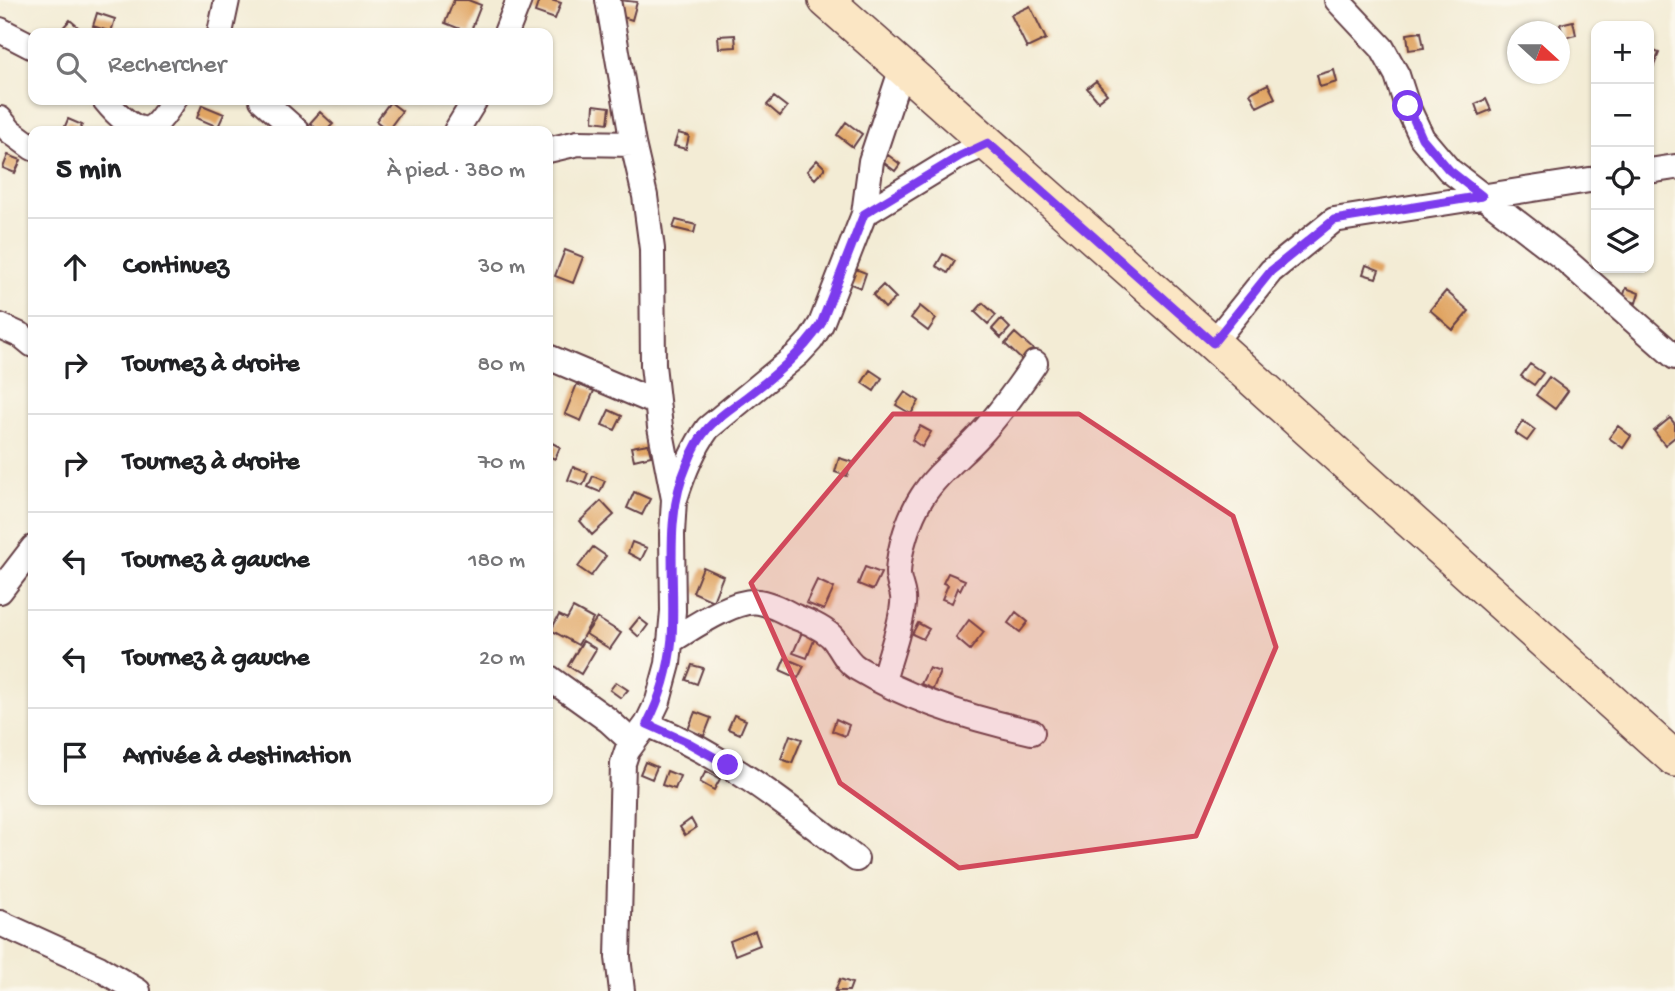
<!DOCTYPE html>
<html lang="fr">
<meta charset="utf-8">
<style>
body{margin:0;font-family:"Gochi Hand",sans-serif;background:#f2f2f2;color:#202124}
.controls{position:absolute;right:21px;top:21px;display:grid;overflow:hidden;border-radius:14px;box-shadow:0 2px 5px #0004}
.controls button{width:63px;height:63px;display:grid;place-items:center;padding:0;border:0;border-bottom:2px solid #e0e0e0;background:#fff;color:#202124;font:35px sans-serif}
.compass{position:absolute;left:1507px;top:21px;width:63px;height:63px;border-radius:50%;background:#fff;box-shadow:0 2px 5px #0004;rotate:111deg}
.stop{position:absolute;width:21px;height:21px;margin:-16px;border:5px solid #7c3aed;border-radius:50%;background:#fff}
.stop.end{background:#7c3aed;border-color:#fff;box-shadow:0 2px 7px #0008}
.list{margin:0;padding:0;list-style:none}
h2{display:flex;justify-content:space-between;align-items:center;height:91px;margin:0;padding:0 28px;font-size:30px}
h2 small{font-size:23px;font-weight:400;color:#757577}
.list li{display:grid;grid-template-columns:46px 1fr auto;gap:21px;align-items:center;box-sizing:border-box;height:98px;padding:0 28px;border-top:2px solid #e0e0e0}
.list b{display:block;font-size:26px;white-space:nowrap}
.list em{font-size:23px;font-style:normal;color:#757577}
.icon{flex:none;width:38px;height:38px;fill:none;stroke:currentColor;stroke-width:2;stroke-linecap:round;stroke-linejoin:round}
.map{position:relative;flex:none;width:1675px;height:991px;overflow:hidden}
.search{position:absolute;background:#fff;box-shadow:0 2px 5px #0004;left:28px;top:28px;width:525px;height:77px;display:flex;align-items:center;gap:18px;box-sizing:border-box;padding:0 24px;border-radius:14px;color:#757577;font-size:26px}
.panel{position:absolute;background:#fff;box-shadow:0 2px 5px #0004;left:28px;top:126px;width:525px;height:679px;border-radius:14px}
.map>svg:first-child{display:block}
.building{fill:#e0a462}
.lines{fill:none;stroke-linecap:round;stroke-linejoin:round}
.street-casing{stroke:#633e44;stroke-width:28}
.secondary-casing{stroke:#633e44;stroke-width:38}
.street{stroke:#fff;stroke-width:24}
.secondary{stroke:#fbe6c4;stroke-width:35}
.route{stroke:#7c3aed;stroke-width:9}
.marked{fill:#d1495b;fill-opacity:0.2;stroke:#d1495b;stroke-width:5;stroke-linejoin:round}
</style>
<div class="map">
<svg width="1675" height="991" viewBox="0 0 1675 991">
<rect width="100%" height="100%" fill="#fbf7ec"/>
<filter id="ink" filterUnits="userSpaceOnUse"><feTurbulence type="fractalNoise" baseFrequency=".0143" numOctaves="2"/><feDisplacementMap in="SourceGraphic" scale="14" xChannelSelector="R" yChannelSelector="G"/><feConvolveMatrix kernelMatrix="1 2 1 2 8 2 1 2 1" color-interpolation-filters="sRGB"/></filter>
<filter id="wash" filterUnits="userSpaceOnUse"><feTurbulence type="fractalNoise" baseFrequency=".00686" numOctaves="4" result="noise"/><feDisplacementMap in="SourceGraphic" scale="28" xChannelSelector="R" yChannelSelector="G"/><feGaussianBlur stdDeviation="1.57" result="paint"/><feColorMatrix in="noise" values="0 0 0 0 0 0 0 0 0 0 0 0 0 0 0 0 0 1.4 0 .05"/><feComposite in="paint" operator="in"/></filter>
<g filter="url(#wash)">
<rect width="100%" height="100%" fill="#f3ecd5"/>
<g id="blocks">
<path class="building" d="M454,0H468L481,5L470,33L445,23Z
M539,0H551L561,3L555,19L535,12Z
M619,0L637,2L632,20L614,14Z
M1030,6L1046,39L1027,48L1011,15Z
M97,13L115,19L111,32L93,26Z
M70,20L85,33H58Z
M1573,21L1576,35L1563,38L1560,24Z
M1421,32L1424,48L1409,50L1407,34Z
M735,35L736,47L719,48L718,36Z
M1649,49L1659,53L1652,70L1649,69Z
M1334,70L1337,82L1320,87L1317,75Z
M1096,81L1107,94L1098,101L1087,88Z
M1268,84L1275,98L1257,107L1250,93Z
M774,97L787,107L780,116L767,105Z
M1486,99L1491,110L1479,115L1475,104Z
M390,102L402,111L388,130L376,121Z
M202,105L224,114L218,127L197,118Z
M594,105L610,107L608,123L593,121Z
M320,112L333,124L326,131H319L310,123Z
M68,119L82,125L79,131H63Z
M846,122L862,134L853,147L837,135Z
M678,133L689,136L686,149L674,146Z
M8,155L21,160L15,173L3,168Z
M888,155L900,164L895,171L883,162Z
M817,160L825,168L815,179L807,171Z
M676,220L696,225L694,233L673,228Z
M565,250L583,257L573,283L555,276Z
M943,254L955,261L948,273L936,266Z
M1366,265L1379,270L1376,278L1363,274Z
M853,268L866,273L861,288L848,283Z
M883,285L896,298L885,308L873,295Z
M1626,288L1639,293L1636,303L1623,298Z
M1446,291L1469,311L1453,330L1430,310Z
M983,303L996,315L988,324L975,312Z
M920,306L936,319L928,331L911,318Z
M1001,319L1010,328L1001,338L992,329Z
M1015,333L1034,350L1024,362L1005,344Z
M1530,364L1543,373L1534,385L1521,376Z
M870,370L882,378L874,391L862,383Z
M1549,377L1568,391L1555,409L1536,395Z
M577,384L594,391L581,421L565,414Z
M905,392L919,401L911,414L896,405Z
M609,410L622,416L615,430L602,425Z
M1670,418L1675,424V437L1665,445L1654,431Z
M1523,421L1535,430L1527,441L1515,433Z
M920,426L931,432L922,447L912,440Z
M1618,426L1631,436L1623,448L1609,438Z
M548,441L560,447L555,459L548,456Z
M648,444L651,456L634,460L631,447Z
M839,458L852,462L847,476L835,472Z
M573,467L588,473L583,485L568,480Z
M593,476L605,481L600,492L588,487Z
M634,492L650,499L642,515L627,508Z
M601,501L614,515L592,535L580,521Z
M632,542L647,548L641,560L628,553Z
M593,547L606,556L591,576L578,567Z
M703,567L723,576L713,601L693,592Z
M865,567L881,573L873,590L858,584Z
M948,573L965,580L960,590L958,588L952,603L942,599L948,585L943,583Z
M817,580L834,588L824,610L806,603Z
M573,608L593,619L578,645L551,630L559,615L567,619Z
M1016,612L1028,622L1020,632L1008,623Z
M597,618L621,633L610,649L586,634Z
M639,618L648,625L639,637L630,629Z
M969,620L984,632L970,650L956,638Z
M918,623L929,629L923,639L912,634Z
M803,630L816,635L807,658L793,653Z
M583,641L596,649L581,674L568,666Z
M785,658L804,666L798,678L780,670Z
M692,665L703,668L697,684L686,680Z
M929,668L940,672L933,689L921,684Z
M616,682L628,690L621,698L610,690Z
M695,712L711,718L704,736L688,730Z
M734,715L746,720L740,734L728,729Z
M836,719L849,725L845,736L832,731Z
M790,735L802,739L792,763L781,759Z
M645,762L657,767L652,779L640,774Z
M667,771L680,776L675,789L662,785Z
M706,771L720,779L714,790L700,782Z
M691,819L696,828L685,835L680,827Z
M755,931L760,945L735,955L730,941Z
M840,979L852,983L849,991H835Z"/>
</g>
</g>
<g filter="url(#ink)">
<use href="#blocks" fill-opacity="0" stroke="#633e44" stroke-width="2"/>
<g class="lines">
<defs>
<path id="street" d="M608,0L633,144L645,196L652,249L653,365L660,427L674,499L672,534L673,611L668,664L658,701L647,724L627,751L623,763L618,957L622,991
M1337,0L1382,48L1397,75L1407,106L1422,138L1449,170L1563,258L1675,357
M0,30L33,47
M220,33L227,0
M506,33L519,0
M105,100C113,110 137,137 152,127C158,124 170,106 174,100
M262,100L297,131
M0,119L10,131L33,148
M456,131L475,100
M548,150L578,143L633,144
M1649,171L1675,167
M864,214L959,156L988,143
M0,326L22,336L33,345
M1213,343L1271,271L1334,220L1596,179
M548,357L657,403
M675,499C683,473 692,450 708,428L798,354L811,340L821,324L864,214L871,161L902,68
M0,591L33,548
M672,640C692,628 735,598 759,602C771,604 782,610 793,616C806,621 820,626 831,636C841,646 844,660 857,668C910,700 972,719 1032,732
M548,677L608,720L632,742
M883,682C889,657 901,628 903,604C905,593 898,584 898,573C899,549 909,517 922,497C937,473 961,456 980,435C1001,412 1018,388 1035,363
M647,724C729,758 787,805 856,859
M0,923L99,968L138,991"/>
<path id="secondary" d="M826,0L1213,343L1675,759"/>
</defs>
<use href="#street" class="street-casing"/>
<use href="#secondary" class="secondary-casing"/>
<use href="#street" class="street"/>
<use href="#secondary" class="secondary"/>
</g>
</g>
<g class="lines" filter="url(#ink)">
<path class="route" d="M728,765L687,742L647,724C661,697 669,669 672,638C676,580 663,520 687,465C692,452 699,438 708,428C719,416 733,407 745,398C773,377 802,353 821,324L864,214L960,156L988,143L1213,343L1271,271L1334,220L1482,196L1449,170L1422,138L1408,106"/>
</g>
<path class="marked" d="M893,414H1079L1233,516L1276,647L1196,836L959,868L840,783L751,583Z"/>
</svg>
<div class="controls">
<button>+</button>
<button>−</button>
<button><svg class="icon" aria-label="locate" viewBox="0 0 24 24"><circle cx="12" cy="12" r="6"/><path d="M12 2v4M12 18v4M2 12h4M18 12h4"/></svg></button>
<button><svg class="icon" aria-label="layers" viewBox="0 0 24 24"><path d="M12 4l9 5-9 5-9-5zM3 14l9 5 9-5"/></svg></button>
</div>
<svg class="compass" viewBox="-18 -18 36 36"><path d="M0-13l5 13h-10z" fill="#e53935"/><path d="M0 13l5-13h-10z" fill="#757577"/></svg>
<div class="stop" style="left:1408px;top:106px"></div>
<div class="stop end" style="left:728px;top:765px"></div>
<div class="search"><svg class="icon" aria-label="search" viewBox="0 0 24 24"><circle cx="10" cy="10" r="6"/><path d="M15 15l6 6"/></svg>Rechercher</div>
<section class="panel">
<h2>5 min<small>À pied · 380 m</small></h2>
<ul class="list">
<li><svg class="icon" aria-label="ahead" viewBox="0 0 24 24"><path d="M12 20V5M6 11l6-6 6 6"/></svg><div><b>Continuez</b></div><em>30 m</em></li>
<li><svg class="icon" aria-label="right" viewBox="0 0 24 24"><path d="M7 20v-9h11M14 6l5 5-5 5"/></svg><div><b>Tournez à droite</b></div><em>80 m</em></li>
<li><svg class="icon" aria-label="right" viewBox="0 0 24 24"><path d="M7 20v-9h11M14 6l5 5-5 5"/></svg><div><b>Tournez à droite</b></div><em>70 m</em></li>
<li><svg class="icon" aria-label="left" viewBox="0 0 24 24"><path d="M17 20v-9H6M10 6l-5 5 5 5"/></svg><div><b>Tournez à gauche</b></div><em>180 m</em></li>
<li><svg class="icon" aria-label="left" viewBox="0 0 24 24"><path d="M17 20v-9H6M10 6l-5 5 5 5"/></svg><div><b>Tournez à gauche</b></div><em>20 m</em></li>
<li><svg class="icon" aria-label="arrive" viewBox="0 0 24 24"><path d="M6 21V4h12l-3 4 3 4H6"/></svg><div><b>Arrivée à destination</b></div></li>
</ul>
</section>
</div>
